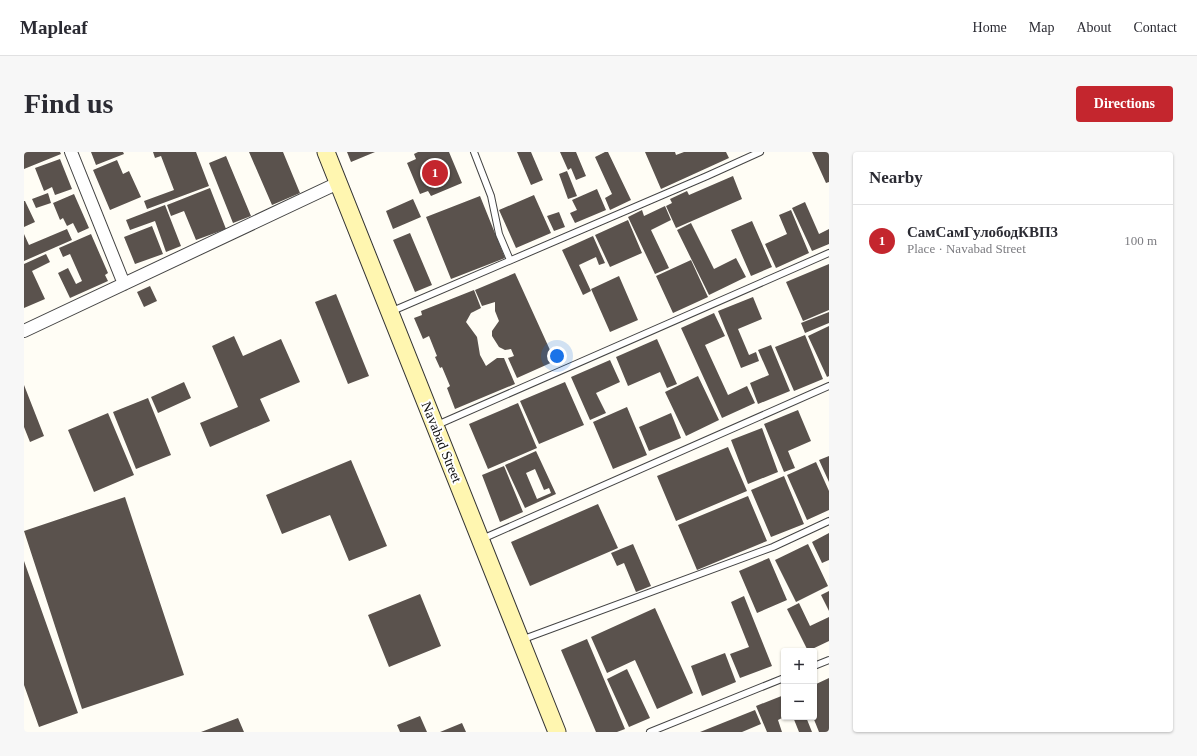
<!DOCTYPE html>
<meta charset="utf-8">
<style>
body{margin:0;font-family:Georgia,serif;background:#f7f7f7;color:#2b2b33}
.controls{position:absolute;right:12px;bottom:12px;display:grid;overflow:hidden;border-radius:4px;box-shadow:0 1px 3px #0004}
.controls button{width:36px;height:36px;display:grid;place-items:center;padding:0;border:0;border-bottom:1px solid #e1e1e2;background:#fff;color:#2b2b33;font:20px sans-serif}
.you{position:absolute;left:533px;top:204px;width:14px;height:14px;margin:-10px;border:3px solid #fff;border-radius:50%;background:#1a73e8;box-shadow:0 0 0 6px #1a73e833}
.badge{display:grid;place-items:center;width:26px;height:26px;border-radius:50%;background:#c4262e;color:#fff;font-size:13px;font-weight:700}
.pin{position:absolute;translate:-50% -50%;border:2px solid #fff;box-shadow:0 1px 4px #0006}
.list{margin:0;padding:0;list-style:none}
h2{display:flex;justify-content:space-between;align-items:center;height:52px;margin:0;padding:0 16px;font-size:17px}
h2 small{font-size:13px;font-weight:400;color:#7c7c81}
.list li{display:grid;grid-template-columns:26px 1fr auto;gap:12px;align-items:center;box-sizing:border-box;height:72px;padding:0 16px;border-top:1px solid #e1e1e2}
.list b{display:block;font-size:15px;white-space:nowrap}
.list p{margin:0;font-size:13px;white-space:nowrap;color:#7c7c81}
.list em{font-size:13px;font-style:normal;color:#7c7c81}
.map{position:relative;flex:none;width:805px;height:580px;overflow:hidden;border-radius:4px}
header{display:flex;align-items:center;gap:24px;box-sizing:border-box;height:56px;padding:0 20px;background:#fff;border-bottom:1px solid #e1e1e2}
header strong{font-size:19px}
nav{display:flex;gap:22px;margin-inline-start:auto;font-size:14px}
.intro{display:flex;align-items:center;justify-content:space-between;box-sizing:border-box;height:96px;padding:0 24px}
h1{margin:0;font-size:28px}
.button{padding:10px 18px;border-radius:4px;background:#c4262e;color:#fff;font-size:14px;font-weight:700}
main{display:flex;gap:24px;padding:0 24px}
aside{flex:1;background:#fff;border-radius:4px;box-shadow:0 1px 3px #0004}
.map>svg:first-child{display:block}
.building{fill:#5a524d;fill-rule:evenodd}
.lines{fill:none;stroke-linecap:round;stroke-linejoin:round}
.lane-casing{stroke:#444;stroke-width:8}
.street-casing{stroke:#444;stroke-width:14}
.secondary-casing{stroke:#333;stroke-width:19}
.lane{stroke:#fff;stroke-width:6}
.street{stroke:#fff;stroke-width:12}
.secondary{stroke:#fff6b0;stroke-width:17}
.labels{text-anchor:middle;stroke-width:4;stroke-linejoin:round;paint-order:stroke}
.street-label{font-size:14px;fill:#111;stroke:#fff}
</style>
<header>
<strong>Mapleaf</strong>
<nav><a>Home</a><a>Map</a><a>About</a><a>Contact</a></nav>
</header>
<div class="intro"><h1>Find us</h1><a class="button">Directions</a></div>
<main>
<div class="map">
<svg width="805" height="580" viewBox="0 0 805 580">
<rect width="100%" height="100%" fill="#fffdf5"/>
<path class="building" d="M0,0H36L37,2L0,17Z
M67,0H99L100,2L72,13Z
M129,0H172L185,34L123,57L120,49L150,38L137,4L131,6Z
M225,0H259L276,41L248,53Z
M323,0H351L327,10Z
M394,0H425L438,31L407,44L404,39L396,42L383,11L392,7L390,2Z
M493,0H507L519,28L507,33Z
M536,0H552L562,24L552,28L547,16L544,18Z
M581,0H584L607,48L586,58L581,46L588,42L571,5Z
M621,0H651L652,3L660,0H702L705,6L637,37Z
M788,0H805V30L802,31Z
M202,4L227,64L209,71L185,11Z
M36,7L48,37L31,43L28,35L20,39L11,16Z
M93,8L99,22L105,19L117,45L86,58L69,18Z
M543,19L553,44L544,47L535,22Z
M709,24L718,47L652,76L642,54L648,51L646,47L663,39L665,43Z
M186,36L202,77L172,88L160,59L147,64L143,53Z
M573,37L582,58L551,71L546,61L553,58L548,48Z
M24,41L27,51L12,56L8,47Z
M50,42L65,76L54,81L49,71L43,74L39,66L36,68L29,51Z
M510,43L527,81L492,96L475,58Z
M456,44L481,106L427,127L402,65Z
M389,47L397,65L369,77L362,59Z
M0,49H1L11,70L0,75Z
M781,50L795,82L805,77V92L788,99L768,56Z
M141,53L157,94L142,100L131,69L106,78L102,68Z
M641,54L647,68L627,78L645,116L631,122L604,65L618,58L620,64Z
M767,58L785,101L752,116L741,92L763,82L755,63Z
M535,60L541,75L530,79L523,64Z
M604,68L618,101L586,115L571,83Z
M728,69L748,115L727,124L707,78Z
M667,71L690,117L712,106L722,125L685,143L653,78Z
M128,74L139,102L111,112L100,85Z
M43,77L48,88L0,109V82L5,93Z
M386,81L408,133L391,140L369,88Z
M67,82L84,121L81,123L84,129L46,146L34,121L44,116L52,132L58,129L46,102L39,105L35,96Z
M569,84L581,111L575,113L572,105L555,113L567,139L559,143L538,98Z
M22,102L26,110L8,119L21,147L0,156V112Z
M667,108L684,145L649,161L632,124Z
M805,112V158L779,169L762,130Z
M491,121L531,209L493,226L484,206L490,204L487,197L481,198L475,195L468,184V179L475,169L471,159V150L458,154L451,138Z
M595,124L614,168L586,180L567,137Z
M126,134L133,149L120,155L113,140Z
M450,138L457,156L447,161L442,170L453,185L456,203L462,214L473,206H480L491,232L431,257L423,236L426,234L418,215L416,216L411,205L413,204L405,184L399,187L390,166L398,163L397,159Z
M312,142L345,224L324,232L291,150Z
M729,145L738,167L714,177L725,203L732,200L735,209L717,216L694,159Z
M805,160V171L781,181L777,171Z
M690,161L701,184L681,193L704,243L723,234L731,251L698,266L657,176Z
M805,174V224L803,225L784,184Z
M781,183L799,227L770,239L751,195Z
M210,184L219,204L257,187L276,230L236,247L246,269L186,295L176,271L214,255L188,194Z
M633,187L653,232L643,236L636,220L604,234L592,205Z
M747,193L766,239L734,252L726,231L745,223L734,198Z
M586,208L596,230L572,241L582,261L566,268L547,225Z
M674,224L695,268L662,284L641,240Z
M160,230L167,246L134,261L127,245Z
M541,230L560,273L515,292L496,249Z
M0,233L20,284L6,290L0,275Z
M124,246L147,303L112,317L89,260Z
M494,251L513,296L464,317L445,272Z
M603,255L623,303L589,317L569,270Z
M774,258L787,289L764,299L771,316L760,320L740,272Z
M84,261L110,323L70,340L44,278Z
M647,261L657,286L625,299L615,275Z
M738,276L754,320L724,332L707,288Z
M704,295L723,339L652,369L633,324Z
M512,299L532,342L501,356L481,313ZM511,317L520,338L525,336L527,341L513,347L502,321Z
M805,304V330L795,308Z
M327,308L363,394L325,409L306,363L258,382L242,343Z
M792,310L805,339V358L783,368L763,323Z
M480,314L499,360L476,370L458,323Z
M760,324L780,372L747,385L727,338Z
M724,344L743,389L673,418L654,373Z
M101,345L160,523L58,557L0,379Z
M574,352L594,396L506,434L487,390Z
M805,381V408L798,411L788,390Z
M609,392L627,434L612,440L600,411L593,414L587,401Z
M784,392L804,434L772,450L751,408Z
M745,406L763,448L733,461L715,419Z
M0,409L54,561L15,575L0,533Z
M805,439V459L797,443Z
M396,442L417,494L365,515L344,463Z
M720,444L748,514L716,526L706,502L725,495L707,450Z
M775,451L786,474L805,465V489L784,499L763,457Z
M631,456L669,541L633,557L611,508L583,521L567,485Z
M563,487L601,577L593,580H572L537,498Z
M701,501L712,530L678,544L667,514Z
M603,517L626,566L605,575L583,527Z
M805,526V580H795L789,565L790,533Z
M760,543V565L754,568L758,580H743L732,554Z
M731,558L737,572L718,580H676Z
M396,564L403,580H376L373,573Z
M769,565H782L788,580H775Z
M214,566L220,580H177Z
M438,571L442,580H416Z"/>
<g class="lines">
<defs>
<path id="lane" d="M450,0L467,44L475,82L486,108
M366,160L683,24L736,0
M413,273L805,101
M458,387L805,234
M497,488L749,395L805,369
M790,514L805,508
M626,580L760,526"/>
<path id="street" d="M47,0L100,132
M0,179L314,31"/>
<path id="secondary" d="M302,0L533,580"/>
</defs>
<use href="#lane" class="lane-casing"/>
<use href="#street" class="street-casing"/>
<use href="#secondary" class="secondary-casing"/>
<use href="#lane" class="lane"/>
<use href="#street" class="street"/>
<use href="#secondary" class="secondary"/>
</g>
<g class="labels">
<g class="street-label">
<text transform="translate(418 290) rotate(68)" y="5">Navabad Street</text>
</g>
</g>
</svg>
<div class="controls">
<button>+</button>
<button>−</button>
</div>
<div class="you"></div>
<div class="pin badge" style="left:411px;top:21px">1</div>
</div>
<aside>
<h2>Nearby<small></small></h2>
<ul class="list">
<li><span class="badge">1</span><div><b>СамСамГулободКВП3</b><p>Place · Navabad Street</p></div><em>100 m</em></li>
</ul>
</aside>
</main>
